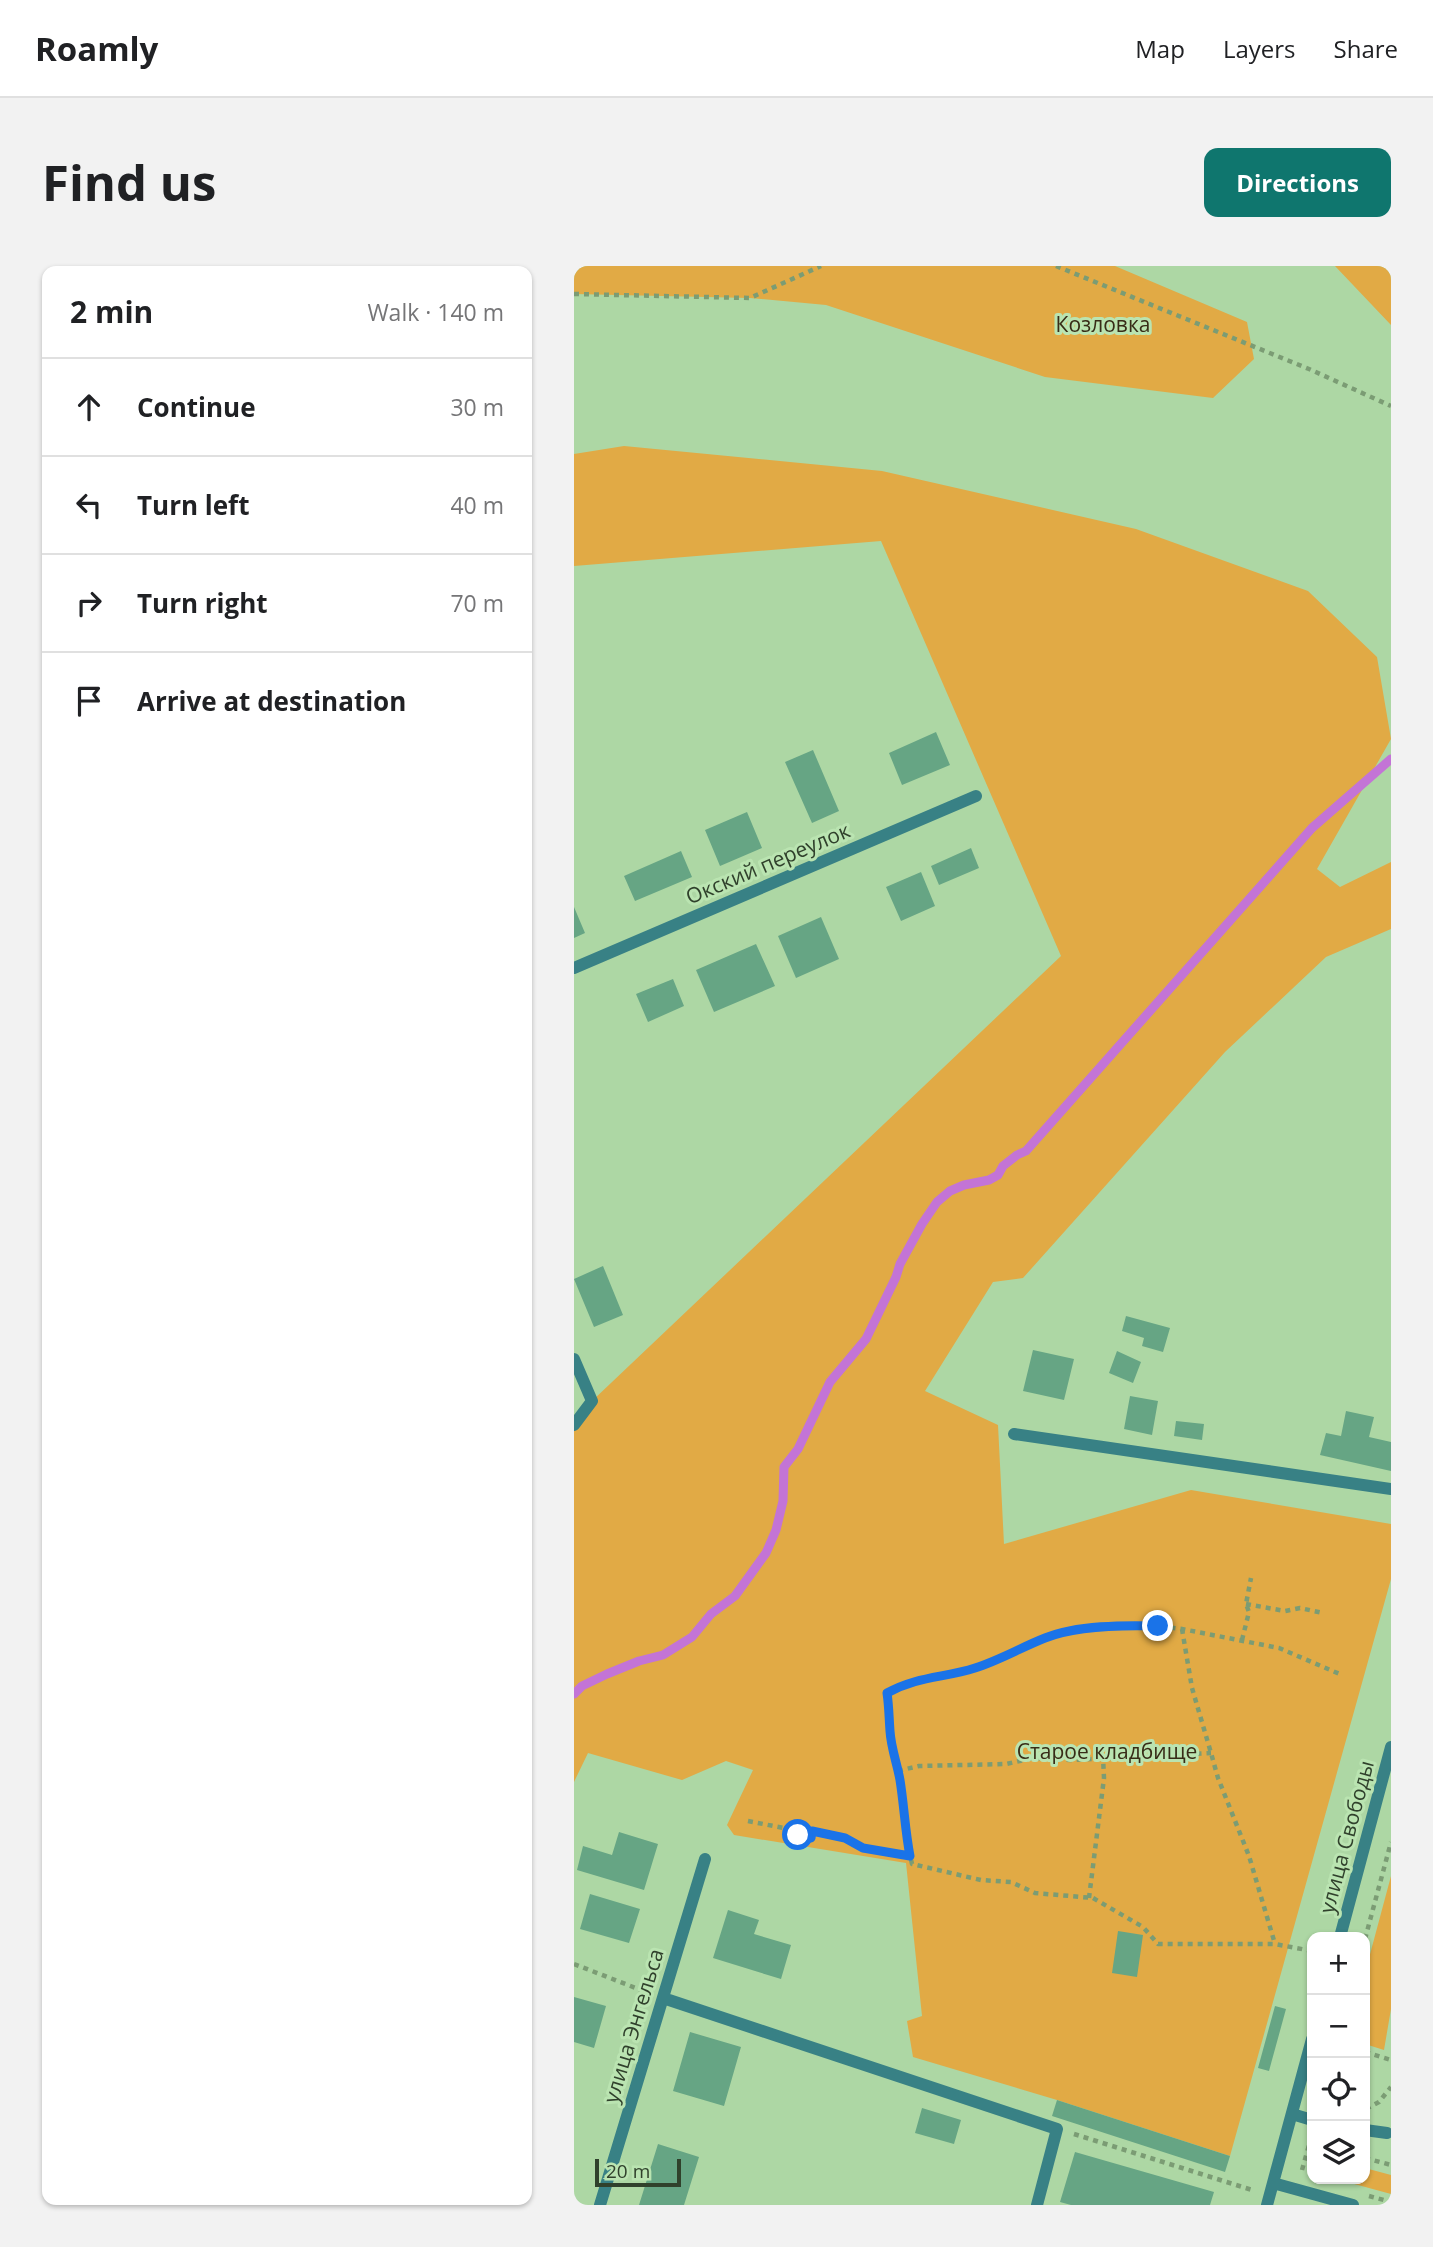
<!DOCTYPE html>
<meta charset="utf-8">
<style>
body{margin:0;font-family:"Open Sans",sans-serif;background:#f2f2f2;color:#202124}
.controls{position:absolute;right:21px;bottom:21px;display:grid;overflow:hidden;border-radius:14px;box-shadow:0 2px 5px #0004}
.controls button{width:63px;height:63px;display:grid;place-items:center;padding:0;border:0;border-bottom:2px solid #e0e0e0;background:#fff;color:#202124;font:35px sans-serif}
.scale{position:absolute;left:21px;bottom:18px;width:86px;box-sizing:border-box;padding-left:7px;border:4px solid #30412c;border-top:0;font-size:19px;line-height:24px;white-space:nowrap;color:#30412c;-webkit-text-stroke:5px #bae4b1;paint-order:stroke}
.stop{position:absolute;width:21px;height:21px;margin:-16px;border:5px solid #1a73e8;border-radius:50%;background:#fff}
.stop.end{background:#1a73e8;border-color:#fff;box-shadow:0 2px 7px #0008}
.list{margin:0;padding:0;list-style:none}
h2{display:flex;justify-content:space-between;align-items:center;height:91px;margin:0;padding:0 28px;font-size:30px}
h2 small{font-size:23px;font-weight:400;color:#757577}
.list li{display:grid;grid-template-columns:46px 1fr auto;gap:21px;align-items:center;box-sizing:border-box;height:98px;padding:0 28px;border-top:2px solid #e0e0e0}
.list b{display:block;font-size:26px;white-space:nowrap}
.list em{font-size:23px;font-style:normal;color:#757577}
.icon{flex:none;width:38px;height:38px;fill:none;stroke:currentColor;stroke-width:2;stroke-linecap:round;stroke-linejoin:round}
.map{position:relative;flex:none;width:817px;height:1939px;overflow:hidden;border-radius:14px}
header{display:flex;align-items:center;gap:42px;box-sizing:border-box;height:98px;padding:0 35px;background:#fff;border-bottom:2px solid #e0e0e0}
header strong{font-size:33px}
nav{display:flex;gap:38px;margin-inline-start:auto;font-size:24px}
.intro{display:flex;align-items:center;justify-content:space-between;box-sizing:border-box;height:168px;padding:0 42px}
h1{margin:0;font-size:49px}
.button{padding:18px 32px;border-radius:14px;background:#0f766e;color:#fff;font-size:24px;font-weight:700}
main{display:flex;gap:42px;padding:0 42px}
aside{flex:1;background:#fff;border-radius:14px;box-shadow:0 2px 5px #0004}
.map>svg:first-child{display:block}
.green{fill:#e1aa45}
.lines{fill:none;stroke-linecap:round;stroke-linejoin:round}
.stream{stroke:#c374d6;stroke-width:9}
.building{fill:#66a584}
.path{stroke:#7b9c74;stroke-width:4.5;stroke-dasharray:5 5;stroke-linecap:butt}
.minor{stroke:#388185;stroke-width:12}
.route{stroke:#1a73e8;stroke-width:9}
.labels{text-anchor:middle;stroke-width:6;stroke-linejoin:round;paint-order:stroke}
.park-label{font-size:21px;fill:#382c17;stroke:#bae4b1}
.street-label{font-size:21px;fill:#30412c;stroke:#bae4b1}
</style>
<header>
<strong>Roamly</strong>
<nav><a>Map</a><a>Layers</a><a>Share</a></nav>
</header>
<div class="intro"><h1>Find us</h1><a class="button">Directions</a></div>
<main>
<aside>
<h2>2 min<small>Walk · 140 m</small></h2>
<ul class="list">
<li><svg class="icon" aria-label="ahead" viewBox="0 0 24 24"><path d="M12 20V5M6 11l6-6 6 6"/></svg><div><b>Continue</b></div><em>30 m</em></li>
<li><svg class="icon" aria-label="left" viewBox="0 0 24 24"><path d="M17 20v-9H6M10 6l-5 5 5 5"/></svg><div><b>Turn left</b></div><em>40 m</em></li>
<li><svg class="icon" aria-label="right" viewBox="0 0 24 24"><path d="M7 20v-9h11M14 6l5 5-5 5"/></svg><div><b>Turn right</b></div><em>70 m</em></li>
<li><svg class="icon" aria-label="arrive" viewBox="0 0 24 24"><path d="M6 21V4h12l-3 4 3 4H6"/></svg><div><b>Arrive at destination</b></div></li>
</ul>
</aside>
<div class="map">
<svg width="817" height="1939" viewBox="0 0 817 1939">
<rect width="100%" height="100%" fill="#add7a4"/>
<path class="green" d="M0,0H541L673,56L680,93L639,132L471,111L252,39L176,32L0,28Z
M761,0H817V59Z
M50,180L308,205L562,263L734,325L803,391L817,473L743,603L766,621L817,596V663L752,691L651,786L449,1012L419,1016L351,1125L424,1159L430,1278L617,1224L817,1258V1313L656,1890L483,1834L339,1791L333,1755L348,1750L332,1597L160,1569L153,1559L179,1504L152,1495L108,1514L14,1487L0,1516V1159L18,1135L487,690L307,275L0,300V188Z
M817,1610V1743L810,1784L791,1778V1707Z
M791,1902L817,1909V1928L762,1913H791Z"/>
<g class="lines">
<path class="stream" d="M0,1428L8,1420L33,1408L65,1395L89,1389L118,1371L137,1348L161,1330L192,1287L202,1264L209,1235L210,1201L224,1183L256,1116L292,1073L322,1011L326,998L348,958L363,936L376,925L390,919L415,914L424,909L429,900L443,889L452,885L738,562L817,493"/>
</g>
<path class="building" d="M362,466L376,499L328,519L315,487Z
M239,484L265,545L238,557L211,496Z
M173,546L188,582L146,600L131,564Z
M397,582L405,602L365,619L357,600Z
M107,585L118,611L61,635L50,610Z
M347,606L361,640L327,655L312,621Z
M0,641L11,667L0,672Z
M247,651L265,693L222,712L204,670Z
M182,678L201,720L140,746L122,704Z
M99,713L110,740L74,756L62,728Z
M29,1000L49,1049L20,1061L0,1013Z
M552,1050L596,1062L589,1086L568,1080L570,1072L548,1065Z
M459,1084L500,1093L490,1134L449,1125Z
M543,1085L567,1096L559,1117L535,1107Z
M556,1130L584,1135L578,1169L550,1163Z
M772,1145L800,1151L795,1171L817,1176V1205L746,1189L752,1167L767,1170Z
M602,1155L630,1158L628,1174L600,1170Z
M45,1566L84,1578L70,1624L3,1604L9,1580L38,1589Z
M16,1628L66,1643L55,1677L6,1663Z
M154,1644L185,1654L180,1668L217,1679L207,1713L139,1692Z
M544,1665L569,1669L563,1711L538,1707Z
M0,1731L32,1740L20,1782L0,1776Z
M701,1740L712,1743L695,1805L684,1802Z
M116,1766L167,1781L150,1840L99,1825Z
M483,1834L656,1890L651,1906L478,1850Z
M348,1842L387,1854L380,1878L341,1867Z
M84,1878L125,1891L110,1939H65Z
M501,1886L640,1926L636,1939H497L486,1936Z"/>
<g class="lines">
<path class="path" d="M482,0L735,103L817,140
M0,28L176,32L247,0
M672,1338L711,1345L726,1342L749,1347
M608,1363L618,1422L637,1487L644,1512L675,1590L701,1678
M668,1374L675,1346L672,1338L677,1312
M324,1505L345,1500L432,1498L459,1492L496,1494L637,1487
M174,1555L225,1565L224,1569L237,1571L238,1565L270,1572L289,1582L336,1590
M515,1632L530,1512L529,1491
M791,1673L817,1576
M738,1685L701,1678H584L569,1661L519,1632L461,1627L437,1616L407,1614L338,1598L330,1562L326,1512L319,1486L315,1461L317,1453L313,1427L331,1417L399,1403L441,1387L473,1371L533,1359L584,1360L608,1363L705,1382L768,1409
M0,1698L72,1726
M791,1786L817,1794
M792,1843L805,1836L817,1821
M500,1868L678,1924
M791,1892L817,1899
M728,1904L737,1872
M795,1930L817,1936"/>
<path class="minor" d="M0,702L402,530
M0,1093L18,1135L0,1159
M440,1168L817,1223
M766,1671L817,1481
M89,1732L483,1863L463,1939
M718,1848L738,1854
M791,1864L813,1867
M699,1917L779,1939
M26,1939L131,1593
M693,1939L738,1773"/>
</g>
<g class="lines">
<path class="route" d="M224,1569L237,1572L238,1565L271,1572L289,1582L336,1590C331,1564 330,1539 326,1514C323,1497 317,1482 316,1465C315,1452 315,1440 313,1427C344,1410 370,1412 401,1402C426,1394 448,1381 471,1372C503,1359 550,1359 584,1360"/>
</g>
<g class="labels">
<g class="park-label">
<text x="529" y="66">Козловка</text>
<text x="533" y="1493">Старое кладбище</text>
</g>
<g class="street-label">
<text transform="translate(194 598) rotate(-23)" y="7">Окский переулок</text>
<text transform="translate(773 1571) rotate(-75)" y="7">улица Свободы</text>
<text transform="translate(60 1760) rotate(-73)" y="7">улица Энгельса</text>
</g>
</g>
</svg>
<div class="controls">
<button>+</button>
<button>−</button>
<button><svg class="icon" aria-label="locate" viewBox="0 0 24 24"><circle cx="12" cy="12" r="6"/><path d="M12 2v4M12 18v4M2 12h4M18 12h4"/></svg></button>
<button><svg class="icon" aria-label="layers" viewBox="0 0 24 24"><path d="M12 4l9 5-9 5-9-5zM3 14l9 5 9-5"/></svg></button>
</div>
<div class="scale">20 m</div>
<div class="stop" style="left:224px;top:1569px"></div>
<div class="stop end" style="left:584px;top:1360px"></div>
</div>
</main>
